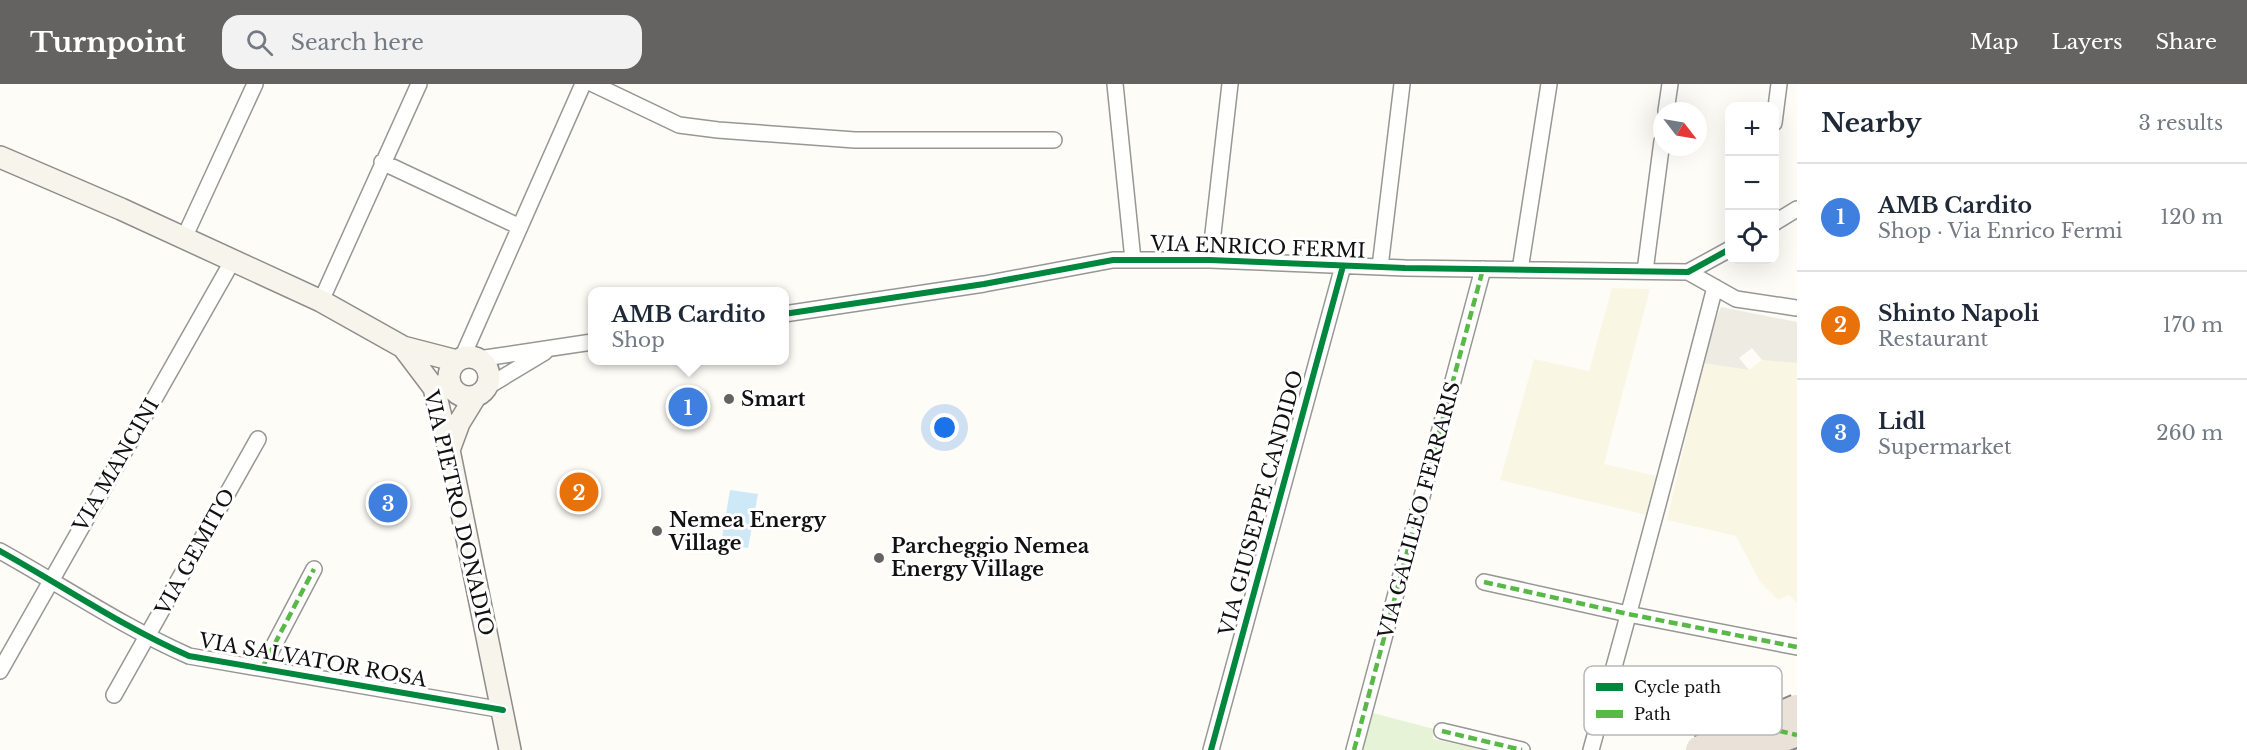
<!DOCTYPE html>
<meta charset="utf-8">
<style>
body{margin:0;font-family:"Libre Baskerville",serif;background:#f2f2f3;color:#1f2937}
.controls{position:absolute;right:18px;top:18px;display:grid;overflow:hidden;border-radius:12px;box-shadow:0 6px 24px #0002}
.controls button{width:54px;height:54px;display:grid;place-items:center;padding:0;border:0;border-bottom:2px solid #e0e1e3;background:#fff;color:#1f2937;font:30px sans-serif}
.compass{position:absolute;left:1653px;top:18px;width:54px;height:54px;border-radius:50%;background:#fff;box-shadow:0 6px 24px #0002;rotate:121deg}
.you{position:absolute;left:945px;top:344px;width:21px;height:21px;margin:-15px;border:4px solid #fff;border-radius:50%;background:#1a73e8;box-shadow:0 0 0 9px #1a73e833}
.badge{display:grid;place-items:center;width:39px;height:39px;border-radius:50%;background:#646362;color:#fff;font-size:20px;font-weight:700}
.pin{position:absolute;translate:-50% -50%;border:3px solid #fff;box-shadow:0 2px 6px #0006}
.popup{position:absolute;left:588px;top:203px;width:201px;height:78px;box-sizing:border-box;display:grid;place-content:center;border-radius:12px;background:#fff;filter:drop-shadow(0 2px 4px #0005);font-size:20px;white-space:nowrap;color:#747a83}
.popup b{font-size:22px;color:#1f2937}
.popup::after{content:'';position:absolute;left:50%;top:100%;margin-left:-12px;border:12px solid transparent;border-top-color:#fff}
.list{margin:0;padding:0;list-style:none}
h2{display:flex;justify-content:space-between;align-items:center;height:78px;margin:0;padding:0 24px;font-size:26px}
h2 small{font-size:20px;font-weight:400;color:#747a83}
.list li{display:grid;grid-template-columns:39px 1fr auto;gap:18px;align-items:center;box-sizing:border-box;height:108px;padding:0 24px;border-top:2px solid #e0e1e3}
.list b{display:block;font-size:22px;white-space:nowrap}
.list p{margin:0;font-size:20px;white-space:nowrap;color:#747a83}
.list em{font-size:20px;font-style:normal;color:#747a83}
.icon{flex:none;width:33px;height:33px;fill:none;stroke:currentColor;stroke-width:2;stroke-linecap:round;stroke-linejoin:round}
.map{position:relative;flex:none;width:1797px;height:666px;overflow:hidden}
header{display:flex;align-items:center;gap:36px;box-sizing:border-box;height:84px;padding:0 30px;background:#646362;color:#fff}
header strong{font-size:28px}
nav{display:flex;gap:33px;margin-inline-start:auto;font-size:21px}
.search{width:420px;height:54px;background:#f2f2f3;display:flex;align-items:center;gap:15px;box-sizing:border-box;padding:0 21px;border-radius:18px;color:#747a83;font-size:22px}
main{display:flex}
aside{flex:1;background:#fff}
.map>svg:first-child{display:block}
.farmland{fill:#f9f7e4}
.green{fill:#e7f3d7}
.plaza{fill:#edebe2}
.water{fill:#cde8f7}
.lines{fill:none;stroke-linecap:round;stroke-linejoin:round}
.street-casing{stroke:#979795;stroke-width:18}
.secondary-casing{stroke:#8e8d8b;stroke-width:24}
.street{stroke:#fffffe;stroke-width:15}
.secondary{stroke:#f6f4eb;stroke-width:21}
.highway-bridge-casing{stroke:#858482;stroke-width:32;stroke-linecap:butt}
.highway-bridge{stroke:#eae1d8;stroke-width:28}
.quiet{stroke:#58b947;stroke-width:4.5;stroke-dasharray:9 4.5;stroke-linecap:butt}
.cycleway-casing{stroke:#fff;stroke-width:10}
.cycleway{stroke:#00873e;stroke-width:6}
.poi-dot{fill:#646362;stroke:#fff;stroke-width:2}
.labels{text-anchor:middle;stroke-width:6;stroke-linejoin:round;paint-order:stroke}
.street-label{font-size:20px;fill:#111;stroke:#fff}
.poi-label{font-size:20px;font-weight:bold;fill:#111;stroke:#fff;text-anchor:start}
.key{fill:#fff;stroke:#b8b8b8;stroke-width:1.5}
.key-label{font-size:16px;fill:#111}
</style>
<header>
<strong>Turnpoint</strong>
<div class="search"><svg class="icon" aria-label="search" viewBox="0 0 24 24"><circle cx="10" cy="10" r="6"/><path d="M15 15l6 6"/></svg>Search here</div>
<nav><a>Map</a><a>Layers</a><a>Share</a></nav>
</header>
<main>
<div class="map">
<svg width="1797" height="666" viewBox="0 0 1797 666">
<rect width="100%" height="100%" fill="#fdfcf7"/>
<path class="farmland" d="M1612,204L1650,205L1604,380L1657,392L1647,431L1500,396L1534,275L1589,287Z
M1762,276L1797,279V519L1789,511L1778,516L1760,498L1736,452L1667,436L1703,279L1749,286Z"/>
<path class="green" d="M1373,629L1434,645L1433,655L1484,666H1363Z"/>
<path class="plaza" d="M1721,223L1797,238V279L1762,276L1752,264L1739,274L1749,286L1703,279L1708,255Z"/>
<path class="water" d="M730,406L758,410L748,464L721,460Z"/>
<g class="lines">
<defs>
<path id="street" d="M593,0L679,41L718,46L855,56H1054
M1115,0L1133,176
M1666,27L1670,0
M1774,39L1779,0
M382,78L520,143
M1774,139L1797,125
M184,154L255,0
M1210,176L1230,0
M1380,183L1402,0
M1520,186L1549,0
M1645,187L1662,57
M1688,188L1736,215L1797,224
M321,217L419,0
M784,230L984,200L1113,176H1210L1405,184L1688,188L1730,165
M462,274L583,0
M478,275L592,258
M487,303L545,268
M434,304L449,293
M0,467C63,502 123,543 189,572L503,626
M1484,498L1628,530L1797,563
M262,584L314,485
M0,587L233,176
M1608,607L1753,641
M114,611L258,355
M1442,647L1522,666
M1211,666L1343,182
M1354,666L1483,185
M1591,666C1634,512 1675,358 1715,203"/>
<path id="secondary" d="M0,73L121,125L321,217L403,263L434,304L449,366L510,666
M403,263L457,277
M449 293a20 20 0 1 1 40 0a20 20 0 1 1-40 0Z
M449,366L459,339L475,313"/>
</defs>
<use href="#street" class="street-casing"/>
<use href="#secondary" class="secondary-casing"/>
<use href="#street" class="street"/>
<use href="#secondary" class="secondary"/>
<defs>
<path id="highway-bridge" d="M1700,666L1797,625
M1750,666L1797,648"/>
</defs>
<use href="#highway-bridge" class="highway-bridge-casing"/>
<use href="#highway-bridge" class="highway-bridge"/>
<path class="quiet" d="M1484,498L1628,530L1797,563
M262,584L314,485
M1608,607L1797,651
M1442,647L1522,666
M1354,666L1483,185"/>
<defs>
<path id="cycleway" d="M784,230L984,200L1113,176H1210L1405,184L1688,188L1730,165
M0,467C63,502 123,543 189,572L503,626
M1211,666L1343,182"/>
</defs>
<use href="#cycleway" class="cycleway-casing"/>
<use href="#cycleway" class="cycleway"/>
</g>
<g class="poi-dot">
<circle cx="729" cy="315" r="6"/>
<circle cx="657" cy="447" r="6"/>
<circle cx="879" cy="474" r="6"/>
</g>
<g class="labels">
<g class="street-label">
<text transform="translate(1258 163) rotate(2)" y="7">VIA ENRICO FERMI</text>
<text transform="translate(116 381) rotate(-60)" y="7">VIA MANCINI</text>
<text transform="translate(1261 419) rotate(-75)" y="7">VIA GIUSEPPE CANDIDO</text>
<text transform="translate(1419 426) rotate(-75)" y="7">VIA GALILEO FERRARIS</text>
<text transform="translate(459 429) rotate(77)" y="7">VIA PIETRO DONADIO</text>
<text transform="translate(195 468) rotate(-61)" y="7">VIA GEMITO</text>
<text transform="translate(313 576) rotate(10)" y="7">VIA SALVATOR ROSA</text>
</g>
<g class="poi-label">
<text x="741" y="322">Smart</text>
<text x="669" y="443">Nemea Energy<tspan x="669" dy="23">Village</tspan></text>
<text x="891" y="469">Parcheggio Nemea<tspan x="891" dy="23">Energy Village</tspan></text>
</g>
</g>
<rect x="1584" y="582" width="198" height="69" rx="9" class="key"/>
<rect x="1596" y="599" width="27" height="8" fill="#00873e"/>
<rect x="1596" y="626" width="27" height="8" fill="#58b947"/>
<g class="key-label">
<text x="1634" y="609">Cycle path</text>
<text x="1634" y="636">Path</text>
</g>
</svg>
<div class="controls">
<button>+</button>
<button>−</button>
<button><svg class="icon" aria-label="locate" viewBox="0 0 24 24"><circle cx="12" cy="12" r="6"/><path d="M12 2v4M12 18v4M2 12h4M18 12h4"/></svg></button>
</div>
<svg class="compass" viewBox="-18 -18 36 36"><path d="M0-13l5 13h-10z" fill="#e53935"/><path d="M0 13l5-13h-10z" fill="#747a83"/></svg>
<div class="you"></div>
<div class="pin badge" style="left:688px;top:323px;background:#3f7fe0">1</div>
<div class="popup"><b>AMB Cardito</b>Shop</div>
<div class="pin badge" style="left:579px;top:408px;background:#e8710a">2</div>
<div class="pin badge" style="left:388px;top:419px;background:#3f7fe0">3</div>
</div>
<aside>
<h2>Nearby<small>3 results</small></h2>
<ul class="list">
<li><span class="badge" style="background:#3f7fe0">1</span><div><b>AMB Cardito</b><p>Shop · Via Enrico Fermi</p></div><em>120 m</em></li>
<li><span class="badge" style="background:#e8710a">2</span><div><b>Shinto Napoli</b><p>Restaurant</p></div><em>170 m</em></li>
<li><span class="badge" style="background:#3f7fe0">3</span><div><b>Lidl</b><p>Supermarket</p></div><em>260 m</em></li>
</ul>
</aside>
</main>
